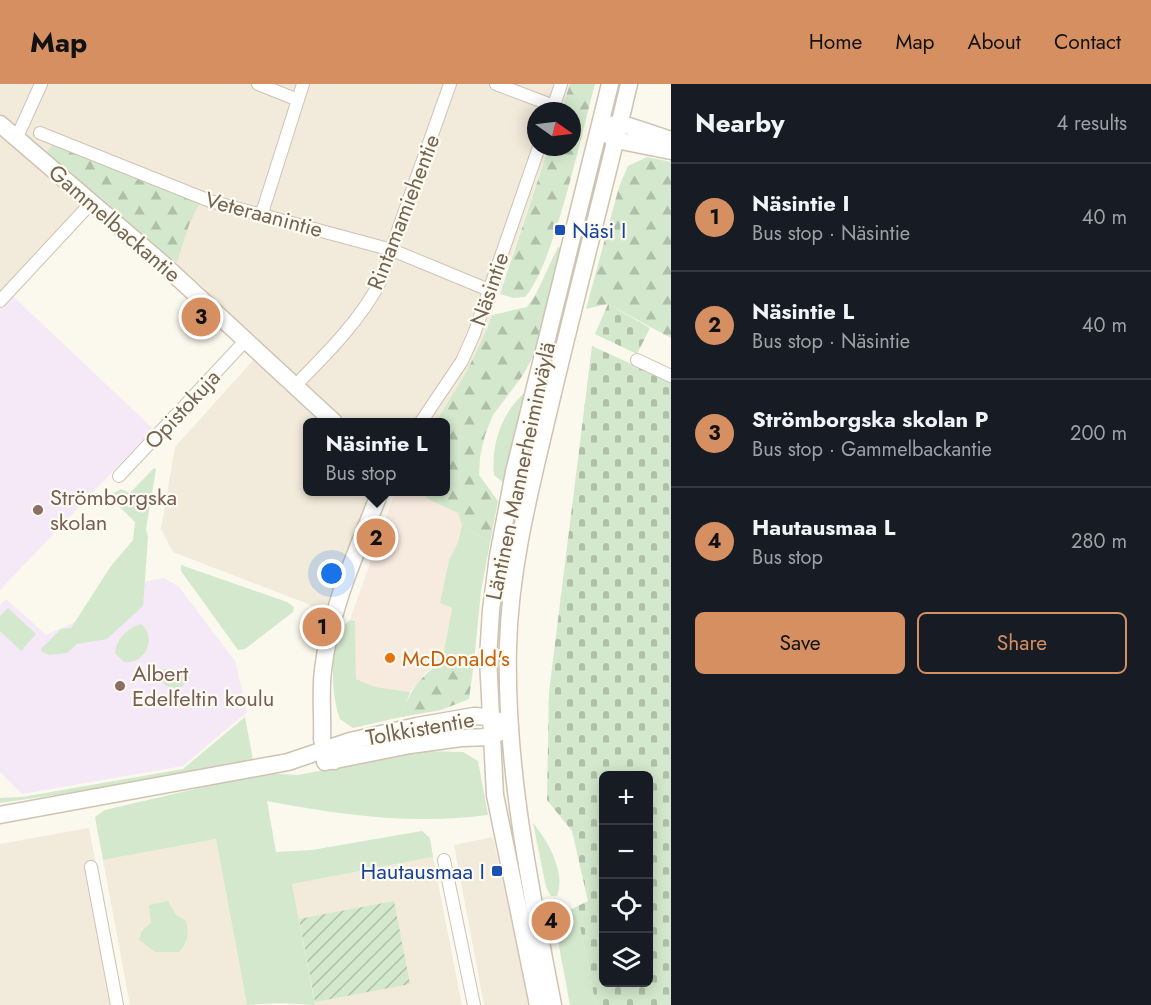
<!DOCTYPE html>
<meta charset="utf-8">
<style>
body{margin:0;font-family:Jost,sans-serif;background:#20242c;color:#f1f3f6}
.controls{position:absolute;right:18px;bottom:18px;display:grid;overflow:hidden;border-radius:9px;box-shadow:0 3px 15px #0003}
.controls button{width:54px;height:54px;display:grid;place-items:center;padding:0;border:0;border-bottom:2px solid #363941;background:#171b24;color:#f1f3f6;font:30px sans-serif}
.compass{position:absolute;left:527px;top:18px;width:54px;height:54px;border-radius:50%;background:#171b24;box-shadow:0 3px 15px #0003;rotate:104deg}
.you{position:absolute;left:332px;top:490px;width:21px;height:21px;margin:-15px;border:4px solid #fff;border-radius:50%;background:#1a73e8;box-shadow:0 0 0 9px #1a73e833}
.badge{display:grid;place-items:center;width:39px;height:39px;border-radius:50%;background:#d68f61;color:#111;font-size:20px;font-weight:700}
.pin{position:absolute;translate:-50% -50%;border:3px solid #fff;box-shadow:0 2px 6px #0006}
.popup{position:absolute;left:303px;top:334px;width:147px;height:78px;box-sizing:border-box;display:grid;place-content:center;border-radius:9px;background:#171b24;filter:drop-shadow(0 2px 4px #0005);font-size:20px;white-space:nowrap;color:#9ea1a6}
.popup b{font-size:22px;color:#f1f3f6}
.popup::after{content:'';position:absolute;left:50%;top:100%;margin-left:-12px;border:12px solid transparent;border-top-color:#171b24}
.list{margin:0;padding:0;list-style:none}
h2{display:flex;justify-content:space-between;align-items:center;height:78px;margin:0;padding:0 24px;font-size:26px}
h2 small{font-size:20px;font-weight:400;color:#9ea1a6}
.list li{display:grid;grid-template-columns:39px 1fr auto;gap:18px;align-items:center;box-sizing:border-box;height:108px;padding:0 24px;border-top:2px solid #363941}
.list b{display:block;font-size:22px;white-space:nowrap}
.list p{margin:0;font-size:20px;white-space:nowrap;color:#9ea1a6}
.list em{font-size:20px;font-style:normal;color:#9ea1a6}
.actions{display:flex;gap:12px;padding:18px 24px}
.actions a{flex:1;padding:14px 0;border:2px solid #d68f61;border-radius:9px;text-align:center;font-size:21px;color:#d68f61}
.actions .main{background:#d68f61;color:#111}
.icon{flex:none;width:33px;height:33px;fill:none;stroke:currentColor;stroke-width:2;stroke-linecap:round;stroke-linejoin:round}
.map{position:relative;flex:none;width:671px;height:921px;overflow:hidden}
header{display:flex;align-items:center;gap:36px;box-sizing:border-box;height:84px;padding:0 30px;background:#d68f61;color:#111}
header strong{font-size:28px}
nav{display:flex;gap:33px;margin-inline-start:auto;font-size:21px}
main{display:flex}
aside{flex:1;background:#171b24}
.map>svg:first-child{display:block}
.residential{fill:#f2ebdc}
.commercial{fill:#f7eadf}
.education{fill:#f5e9f8}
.green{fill:#d3e8cc}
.forest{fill:url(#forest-firs)}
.cemetery{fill:url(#cemetery-stones);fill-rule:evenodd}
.garden{fill:url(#garden-furrows)}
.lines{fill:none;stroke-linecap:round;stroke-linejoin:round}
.street-casing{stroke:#cdc3b3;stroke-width:14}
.secondary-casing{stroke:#cfc3b1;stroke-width:19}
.street{stroke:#fff;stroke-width:12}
.secondary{stroke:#fff;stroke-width:16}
.transit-dot{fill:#1a4fb4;stroke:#fefbf3;stroke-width:2}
.education-dot{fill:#8d6e63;stroke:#fefbf3;stroke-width:2}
.food-dot{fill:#e8710a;stroke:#fefbf3;stroke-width:2}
.labels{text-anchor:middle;stroke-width:4.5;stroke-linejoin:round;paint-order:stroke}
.street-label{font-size:22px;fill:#746452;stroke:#fefbf3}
.transit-label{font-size:22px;fill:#164399;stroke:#fefbf3;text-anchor:start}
.education-label{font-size:22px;fill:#785e54;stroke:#fefbf3;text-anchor:start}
.food-label{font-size:22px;fill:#c56008;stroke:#fefbf3;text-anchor:start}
</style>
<header>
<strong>Map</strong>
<nav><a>Home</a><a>Map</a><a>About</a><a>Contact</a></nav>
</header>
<main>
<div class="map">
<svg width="671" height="921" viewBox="0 0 671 921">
<defs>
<pattern id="forest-firs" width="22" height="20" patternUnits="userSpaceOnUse" patternTransform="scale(1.5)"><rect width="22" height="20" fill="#d3e8cc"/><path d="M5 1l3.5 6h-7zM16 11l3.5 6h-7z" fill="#b0c0a8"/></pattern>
<pattern id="cemetery-stones" width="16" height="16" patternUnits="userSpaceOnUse" patternTransform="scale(1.5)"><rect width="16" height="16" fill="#d3e8cc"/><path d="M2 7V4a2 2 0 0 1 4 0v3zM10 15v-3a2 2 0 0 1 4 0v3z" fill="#b0c0a8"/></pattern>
<pattern id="garden-furrows" width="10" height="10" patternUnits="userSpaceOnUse" patternTransform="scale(1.5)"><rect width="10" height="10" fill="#d3e8cc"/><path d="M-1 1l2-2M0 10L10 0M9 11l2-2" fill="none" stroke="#b0c0a8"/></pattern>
</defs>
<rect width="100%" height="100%" fill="#fbf8ed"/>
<path class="residential" d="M0,0H570L561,27H536V63H549L481,261L462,298L435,338H307V408H373L329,528L173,468L161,445L175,363L255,274L92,125L0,219Z
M89,744L123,921H0V760Z
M493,753L529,921H484L454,761Z
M216,755L247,921H130L103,776Z
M433,773L462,921H315L292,800Z"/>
<path class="commercial" d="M395,408H420L430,416L458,429L462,441L458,458L449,476L440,519L452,524L442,578L426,588L410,608L375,603L356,595L355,537L350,536Z"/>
<path class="education" d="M13,212L153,345L0,506V225Z
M164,494L179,503L235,577L247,628L183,682L22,710L0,688V521L6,515L46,551L84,534L107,505Z"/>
<path class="green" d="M558,163L560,164L548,219L536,210Z
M525,308L504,399L494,391C491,359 502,329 525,308Z
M154,384L156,385L146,445L148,453L143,522L107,555L77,560L67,569L49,571L42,568L41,565L61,545L71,544L111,482L133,456L135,438L108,412L121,405L130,409Z
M462,441L490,459L481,507L474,578L461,568L442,578L452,524L440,519L449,476L458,458Z
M181,481L287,518L294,523L293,528L245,565L238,566L181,487Z
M8,524L36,550L21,567L0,547V532Z
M350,536L355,537L356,595L375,603L410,608L401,633L353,644L340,635C331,612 327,553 350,536Z
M141,540C158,553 145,581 124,578L115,569C117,554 126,545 141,540Z
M159,585L184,586L190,594L183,602L172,605L165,601L156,589Z
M245,633L253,676L117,702L0,719V714L22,713L183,685Z
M424,667L463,668L478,677L488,731C413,741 341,731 267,717L276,768L312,766L422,747L430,754L433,773L292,800L315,921L280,919L247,921L216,755L103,776L95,733L105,726L263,689L298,691Z
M533,739C548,757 566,788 557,812H551L546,803Z
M168,817L176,831L186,837C189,851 188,858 179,868H155L139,856L142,847L151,838L149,821Z
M576,823L596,921H570L559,862L557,832Z"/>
<path class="forest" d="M570,0H595C582,47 554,181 525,213L513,214L500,210L549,63H572V27H561Z
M54,59L200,119L190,138L177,178L157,167L47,68Z
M647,73L671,78V254L608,220L586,225L619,103L628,82Z
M536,210L548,219L535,269L523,291L493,331L485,351L480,373L479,391L498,417L490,459L462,441L458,429L430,416L420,408H445V338H435C458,304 478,270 492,231L527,223Z
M461,568L474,578L469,615L441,626L401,633C413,597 427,585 461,568Z"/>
<path class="cemetery" d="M608,220L650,244L637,270L595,250Z
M592,262L671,298V921H596L576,823L588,817L572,747L547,716L549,608ZM604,692H648V898H604Z"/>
<path class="garden" d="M394,817L410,900L315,918L299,835Z"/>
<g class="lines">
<defs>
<path id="street" d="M258,0L298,16
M496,0L554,22
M552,27L561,0
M40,49L210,117L392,166L489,206
M17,53L41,0
M262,129L303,0
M0,217L92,118
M637,276L671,292
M295,302C326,270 358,239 379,200L450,0
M421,338L462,277L474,250L539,63
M119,392L245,257
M444,776L474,921
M91,783L117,921"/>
<path id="secondary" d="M0,40L163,180L334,338
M611,41L620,39L671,56
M607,50L616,56L671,67
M334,677L324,665L322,655C323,632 320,609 323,586C330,524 358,465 380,408
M325,678L410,661L461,654L491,653L500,648
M0,731L288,678L350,657L417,642L474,632L490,633L500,638
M538,921L495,711L488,574L491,526L498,472L514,388L610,0
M553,921C530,801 505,684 508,562C510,483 530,406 548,330C574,219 603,110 629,0"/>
</defs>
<use href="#street" class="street-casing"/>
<use href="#secondary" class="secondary-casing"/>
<use href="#street" class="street"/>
<use href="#secondary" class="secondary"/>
</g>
<g class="transit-dot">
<rect x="554" y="140" width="12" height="12" rx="3"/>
<rect x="491" y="781" width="12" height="12" rx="3"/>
</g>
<g class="education-dot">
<circle cx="38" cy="426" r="6"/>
<circle cx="120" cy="602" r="6"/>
</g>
<circle class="food-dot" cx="390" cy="574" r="6"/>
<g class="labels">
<g class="street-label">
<text transform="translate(403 128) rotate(-69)" y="8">Rintamamiehentie</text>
<text transform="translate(264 130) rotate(15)" y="8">Veteraanintie</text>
<text transform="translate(115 139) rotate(41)" y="8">Gammelbackantie</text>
<text transform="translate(489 205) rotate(-71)" y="8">Näsintie</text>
<text transform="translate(182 325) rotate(-47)" y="8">Opistokuja</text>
<text transform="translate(520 387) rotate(-78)" y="8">Läntinen Mannerheiminväylä</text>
<text transform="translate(420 644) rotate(-10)" y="8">Tolkkistentie</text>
</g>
<g class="transit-label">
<text x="572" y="154">Näsi I</text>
<text x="485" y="795" text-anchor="end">Hautausmaa I</text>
</g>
<g class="education-label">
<text x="50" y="421">Strömborgska<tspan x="50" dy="25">skolan</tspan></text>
<text x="132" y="597">Albert<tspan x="132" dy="25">Edelfeltin koulu</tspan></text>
</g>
<g class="food-label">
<text x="402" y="582">McDonald's</text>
</g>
</g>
</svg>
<div class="controls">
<button>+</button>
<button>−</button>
<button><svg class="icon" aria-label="locate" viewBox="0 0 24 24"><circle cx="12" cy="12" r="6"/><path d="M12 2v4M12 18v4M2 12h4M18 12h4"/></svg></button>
<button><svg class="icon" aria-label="layers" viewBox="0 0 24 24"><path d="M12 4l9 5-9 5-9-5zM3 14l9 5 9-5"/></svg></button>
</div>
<svg class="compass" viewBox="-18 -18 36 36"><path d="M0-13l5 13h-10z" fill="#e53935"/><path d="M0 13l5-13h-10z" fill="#9ea1a6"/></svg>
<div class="you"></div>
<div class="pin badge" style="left:322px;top:543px">1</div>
<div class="pin badge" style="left:376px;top:454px">2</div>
<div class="popup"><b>Näsintie L</b>Bus stop</div>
<div class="pin badge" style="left:201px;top:233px">3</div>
<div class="pin badge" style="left:551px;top:837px">4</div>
</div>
<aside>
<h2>Nearby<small>4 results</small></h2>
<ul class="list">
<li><span class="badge">1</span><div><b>Näsintie I</b><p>Bus stop · Näsintie</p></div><em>40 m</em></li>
<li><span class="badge">2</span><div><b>Näsintie L</b><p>Bus stop · Näsintie</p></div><em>40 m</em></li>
<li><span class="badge">3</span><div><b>Strömborgska skolan P</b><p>Bus stop · Gammelbackantie</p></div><em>200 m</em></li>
<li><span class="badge">4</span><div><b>Hautausmaa L</b><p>Bus stop</p></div><em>280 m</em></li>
</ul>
<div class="actions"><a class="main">Save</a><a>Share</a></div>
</aside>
</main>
